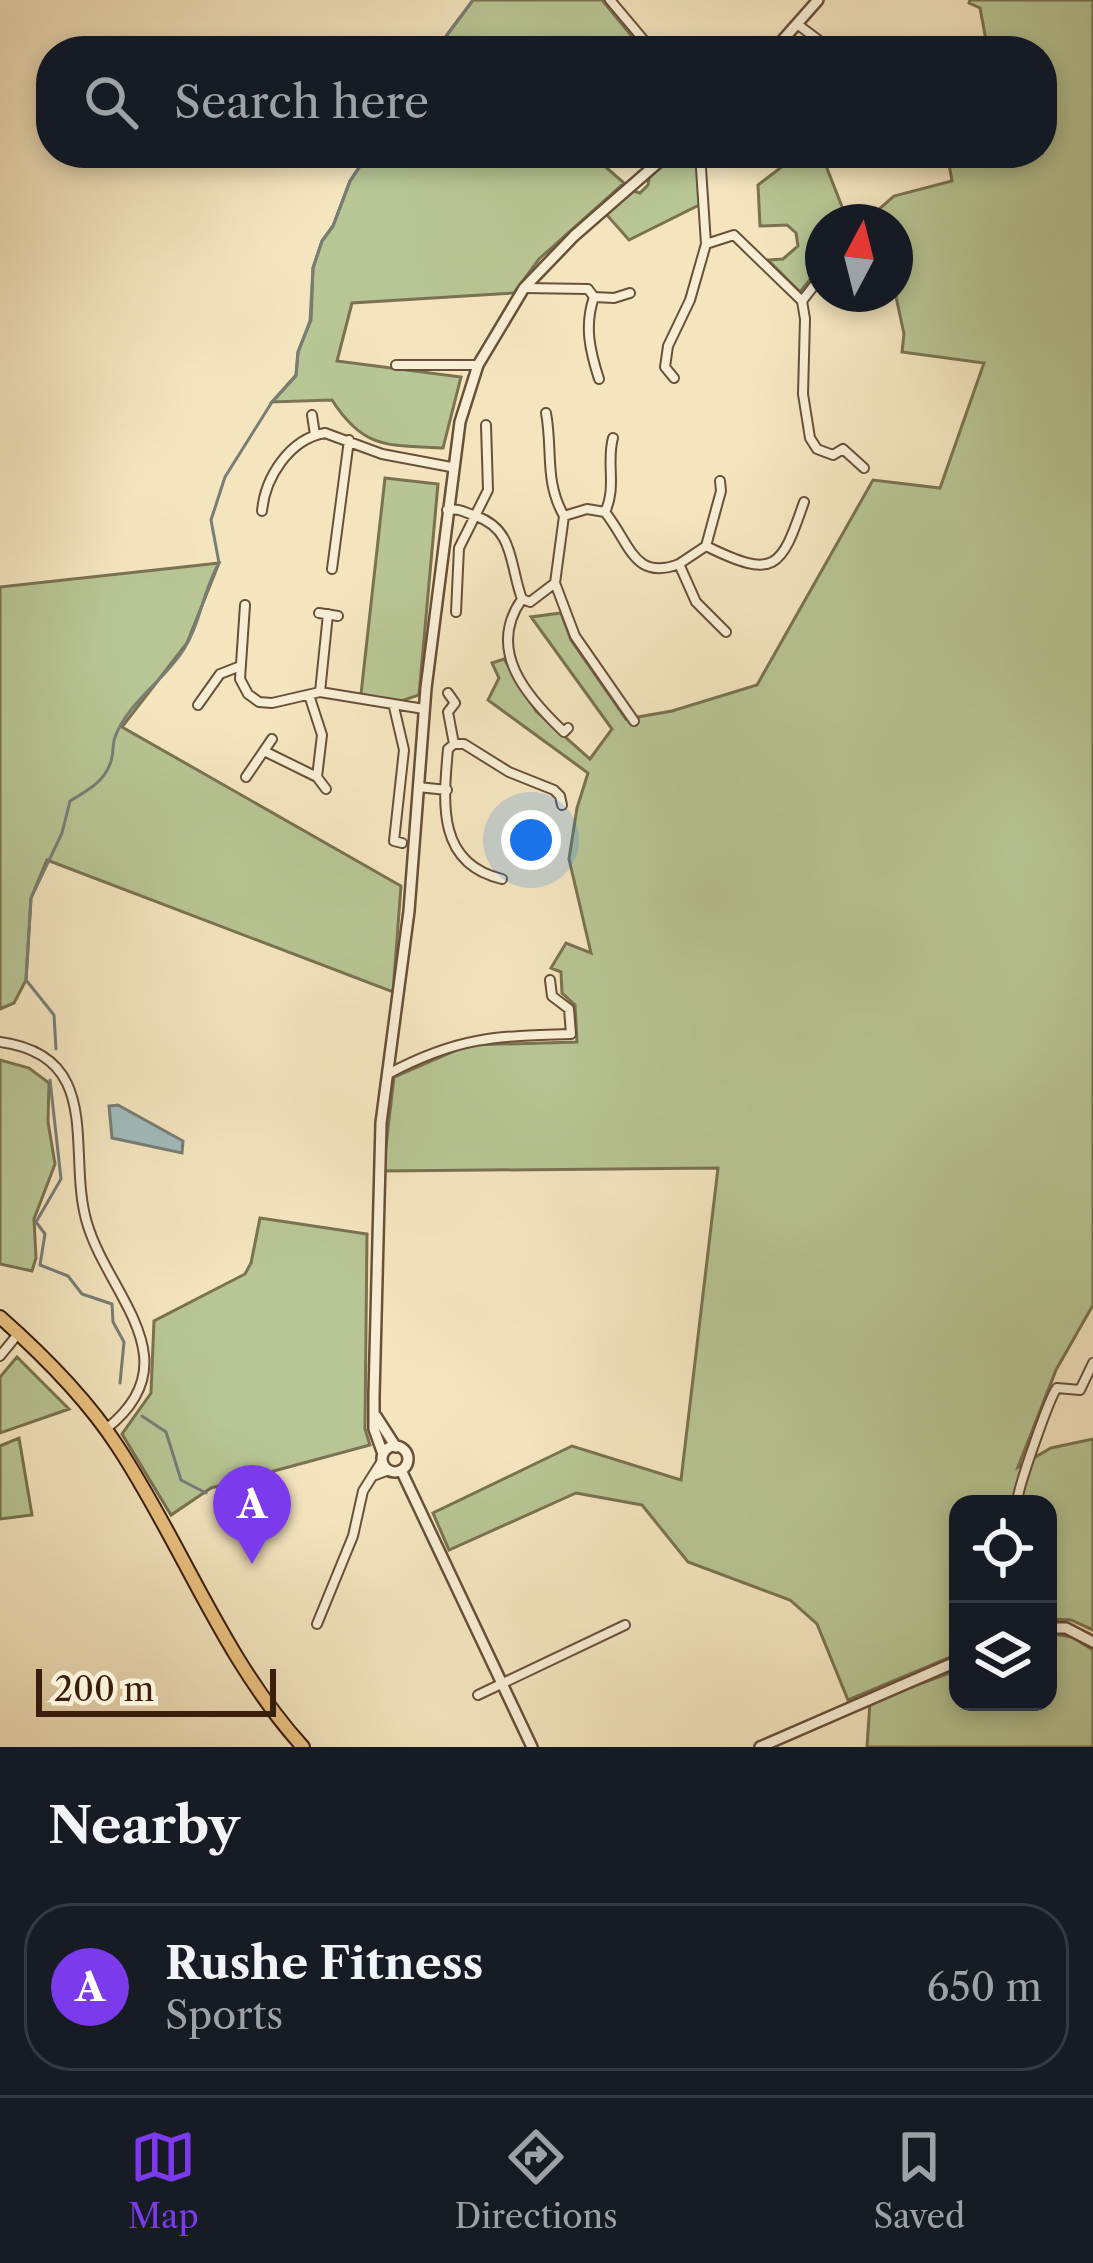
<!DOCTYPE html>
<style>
body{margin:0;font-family:"Libre Caslon Text",serif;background:#242831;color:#f1f3f6}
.controls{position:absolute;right:36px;bottom:36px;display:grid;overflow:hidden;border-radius:24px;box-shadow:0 6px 18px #0003}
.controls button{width:108px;height:108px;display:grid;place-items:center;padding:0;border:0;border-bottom:3px solid #363941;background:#171b24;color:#f1f3f6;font:60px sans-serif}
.compass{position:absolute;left:805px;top:204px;width:108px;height:108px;border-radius:50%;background:#171b24;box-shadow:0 6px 18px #0003;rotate:7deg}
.scale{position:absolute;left:36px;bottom:30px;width:240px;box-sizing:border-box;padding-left:12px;border:6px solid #3b1e0c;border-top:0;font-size:33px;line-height:42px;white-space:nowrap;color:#3b1e0c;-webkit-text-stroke:9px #f8eed5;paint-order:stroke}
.you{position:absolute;left:531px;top:840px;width:42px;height:42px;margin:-30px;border:9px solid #fff;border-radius:50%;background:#1a73e8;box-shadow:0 0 0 18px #1a73e833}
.badge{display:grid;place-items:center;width:78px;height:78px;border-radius:50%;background:#7c3aed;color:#fff;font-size:39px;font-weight:700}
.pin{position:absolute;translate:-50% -99px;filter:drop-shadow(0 3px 6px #0008)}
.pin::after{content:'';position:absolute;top:63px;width:42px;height:36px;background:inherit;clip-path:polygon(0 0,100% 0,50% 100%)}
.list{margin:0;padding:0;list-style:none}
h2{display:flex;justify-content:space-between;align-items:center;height:156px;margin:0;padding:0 48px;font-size:51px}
h2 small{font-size:39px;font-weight:400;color:#9ea1a6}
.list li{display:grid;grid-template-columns:78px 1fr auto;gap:36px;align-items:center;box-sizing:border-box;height:168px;margin:0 24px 24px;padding:0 24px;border:3px solid #363941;border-radius:48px}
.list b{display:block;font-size:45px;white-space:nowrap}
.list p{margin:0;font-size:39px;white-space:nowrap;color:#9ea1a6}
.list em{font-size:39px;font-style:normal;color:#9ea1a6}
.icon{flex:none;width:66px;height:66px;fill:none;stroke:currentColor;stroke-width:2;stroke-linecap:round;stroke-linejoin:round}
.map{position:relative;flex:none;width:1093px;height:1747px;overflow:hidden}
.search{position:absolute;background:#171b24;box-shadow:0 6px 18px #0003;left:36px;right:36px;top:36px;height:132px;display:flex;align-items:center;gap:30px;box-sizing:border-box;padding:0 42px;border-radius:48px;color:#9ea1a6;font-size:45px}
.sheet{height:348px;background:#171b24}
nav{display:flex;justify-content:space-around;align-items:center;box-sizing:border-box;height:168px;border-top:3px solid #363941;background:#171b24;font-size:33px;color:#9ea1a6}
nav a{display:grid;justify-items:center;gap:6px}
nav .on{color:#7c3aed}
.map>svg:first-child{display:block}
.green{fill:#b8c594;stroke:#7a7250;stroke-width:3}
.water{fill:#a1bcbd;stroke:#787d76;stroke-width:3}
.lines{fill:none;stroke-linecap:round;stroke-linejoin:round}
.stream{stroke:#787d76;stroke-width:3}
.minor-casing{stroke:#695039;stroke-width:12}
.tertiary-casing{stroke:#695039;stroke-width:14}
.primary-casing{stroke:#3b1e0c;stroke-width:16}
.minor{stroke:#f8eed5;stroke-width:8}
.tertiary{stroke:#f8eed5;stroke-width:9}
.primary{stroke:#eac280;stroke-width:12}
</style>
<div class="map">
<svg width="1093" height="1747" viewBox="0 0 1093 1747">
<rect width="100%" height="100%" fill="#f4e5bf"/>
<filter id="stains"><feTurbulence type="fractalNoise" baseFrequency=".00167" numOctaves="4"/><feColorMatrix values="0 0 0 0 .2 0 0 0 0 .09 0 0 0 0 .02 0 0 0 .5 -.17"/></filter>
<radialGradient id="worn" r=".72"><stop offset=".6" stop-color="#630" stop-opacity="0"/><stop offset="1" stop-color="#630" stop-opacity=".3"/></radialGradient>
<path class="green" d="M473,0H602L644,51H435Z
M970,0H1093V1305L1056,1370L1018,1467L1051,1448L1093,1439V1630L1071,1620L1048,1619V1504H958V1654L848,1700L817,1624L790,1600L688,1562L642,1505L576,1493L449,1550L433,1513L572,1446L681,1480L718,1168L383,1171L394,1077L468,1045L577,1042L575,1005L562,993L561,972L551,968L566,943L591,953L569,859L577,808L588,773L488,700L499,678L492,663L504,659L536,711L590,759L612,729L531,617L561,613L571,640L626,719L672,711L757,685L873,480L940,488L984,363L902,352L904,334L895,292V222H864L894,196L952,181L947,153H1042V51H988L980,8L969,3Z
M369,153H572L599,161L624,183L539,259L514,293L352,303L337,361L461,377L443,448C388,445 364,450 332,400L272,402L296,375L298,352L311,320L313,268L322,241L333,226L350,181Z
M675,153H696L701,204L629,240L606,214L633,191L640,193L648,185L649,178Z
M800,153H821L848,222H823V263L800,292L768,260L783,259L798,246L796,233L787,225L760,226L758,185Z
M385,478L438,484L419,695L398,702L361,694Z
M219,563L187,643L122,727L401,886L393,992L47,860L31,898L26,980L14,1003L0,1009V587Z
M0,1060L29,1068L49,1083L48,1122L55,1164L34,1219L36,1258L32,1271L0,1264Z
M260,1218L367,1234L365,1429L370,1445L211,1488L171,1515L122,1434L151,1393L154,1321L245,1274L251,1263Z
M17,1357L69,1409L0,1433V1377Z
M19,1438L32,1515L0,1519V1446Z
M1053,1634L1072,1637L1093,1650V1747H867L870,1702L958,1670V1702H1048V1636Z"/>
<path class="water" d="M118,1105L183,1141L182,1153L112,1138L109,1106Z"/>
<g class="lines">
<path class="stream" d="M435,51L473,0
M56,1049L54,1015L26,980L31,898L62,833L70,801C86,791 103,783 110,764C114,756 112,745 115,737C128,702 165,680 184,649C201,622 203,590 219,563L211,520L225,477L272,402L296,376L298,352L310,321L313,268L322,241L333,226L350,181L369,153
M50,1080L61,1179L36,1222L45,1234L40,1265L68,1276L82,1294L112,1304L113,1322L124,1342L120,1383
M142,1416L166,1432L181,1480L206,1493"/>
<defs>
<path id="minor" d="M610,0L653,51
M797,24L833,51
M885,47L899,51
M700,153L706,244L734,235L802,301L805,319L803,394L810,438L817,449L833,455L843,449L864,468
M860,153L872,161L902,153
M524,288L588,289L594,297C584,326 590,351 599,379
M594,297L614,298L630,293
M802,301L823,274
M396,365H478
M674,378L665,367L668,346L690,300L706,244
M546,413C553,450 544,481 564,516L587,509L605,512
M312,415L315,435
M613,438C606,462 617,487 605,512C631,545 634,581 679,564
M720,481L721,491L706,546C775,580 781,569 804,502
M447,510C460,508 463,512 476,516C515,530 509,564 522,599L530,602L555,583L564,516
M262,511C265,478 289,439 325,433L382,454L451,467
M706,546L679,564L696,602L726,632
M332,569L349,440
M555,583L575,636L634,721
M522,599C486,650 526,696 564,732L568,728
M245,605L240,679L248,694L259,702L272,703L320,692L424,709
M456,612L459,548L488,490L486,425
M319,613L338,616
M320,692L328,614
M448,693L455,703L448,712L454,744
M309,695L322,735L317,777
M198,705L220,674L238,667
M394,707L404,750L394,841L402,843
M264,751L317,777L326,789
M246,777L272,739
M418,787L447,790
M502,879C437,864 443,804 448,749L454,744H464L509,772L554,790L560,796L562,805
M0,1042C106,1056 66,1153 87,1223C108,1295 193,1361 106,1429
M388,1074C457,1037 495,1036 571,1034L569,1009L552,996L550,980
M0,1356L18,1334
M373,1476L389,1470
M1017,1504C1016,1492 1050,1396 1057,1388L1080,1390L1093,1363
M317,1624L353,1536L363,1491L382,1461
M478,1695L625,1625"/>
<path id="tertiary" d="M773,51L818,0
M376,1416L396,1447
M382 1459a13 13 0 1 1 26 0a13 13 0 1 1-26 0Z
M383,1454L374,1429V1395L381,1123L409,911L426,688L460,422L478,365L524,288L574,236L669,153
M401,1470L532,1747
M1048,1628H1066L1093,1642
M760,1747L958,1661"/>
<path id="primary" d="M0,1317C43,1355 87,1399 118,1447C183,1546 223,1659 303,1747"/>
</defs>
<use href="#minor" class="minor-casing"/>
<use href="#tertiary" class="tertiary-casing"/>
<use href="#primary" class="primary-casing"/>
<use href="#minor" class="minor"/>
<use href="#tertiary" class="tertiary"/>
<use href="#primary" class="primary"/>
</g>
<rect width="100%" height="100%" filter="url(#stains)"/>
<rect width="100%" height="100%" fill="url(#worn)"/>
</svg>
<div class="controls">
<button><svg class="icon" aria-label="locate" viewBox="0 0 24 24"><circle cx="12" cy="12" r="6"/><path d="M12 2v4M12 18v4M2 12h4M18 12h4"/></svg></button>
<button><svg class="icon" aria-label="layers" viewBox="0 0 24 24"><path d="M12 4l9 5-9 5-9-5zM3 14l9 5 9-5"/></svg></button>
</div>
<svg class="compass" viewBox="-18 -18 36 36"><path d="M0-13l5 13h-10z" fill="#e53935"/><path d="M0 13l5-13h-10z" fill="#9ea1a6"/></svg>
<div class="scale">200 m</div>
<div class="you"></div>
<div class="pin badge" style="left:252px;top:1564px">A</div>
<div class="search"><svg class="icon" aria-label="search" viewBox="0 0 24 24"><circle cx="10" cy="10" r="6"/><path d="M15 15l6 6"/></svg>Search here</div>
</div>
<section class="sheet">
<h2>Nearby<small></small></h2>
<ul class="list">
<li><span class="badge">A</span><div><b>Rushe Fitness</b><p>Sports</p></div><em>650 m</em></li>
</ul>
</section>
<nav>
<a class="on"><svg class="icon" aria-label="map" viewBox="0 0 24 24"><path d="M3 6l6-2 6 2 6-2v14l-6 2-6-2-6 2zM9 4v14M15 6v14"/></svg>Map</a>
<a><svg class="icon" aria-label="directions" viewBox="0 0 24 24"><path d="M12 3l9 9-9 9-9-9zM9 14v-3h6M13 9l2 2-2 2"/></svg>Directions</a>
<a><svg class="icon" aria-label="saved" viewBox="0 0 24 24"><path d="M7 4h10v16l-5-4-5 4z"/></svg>Saved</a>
</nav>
